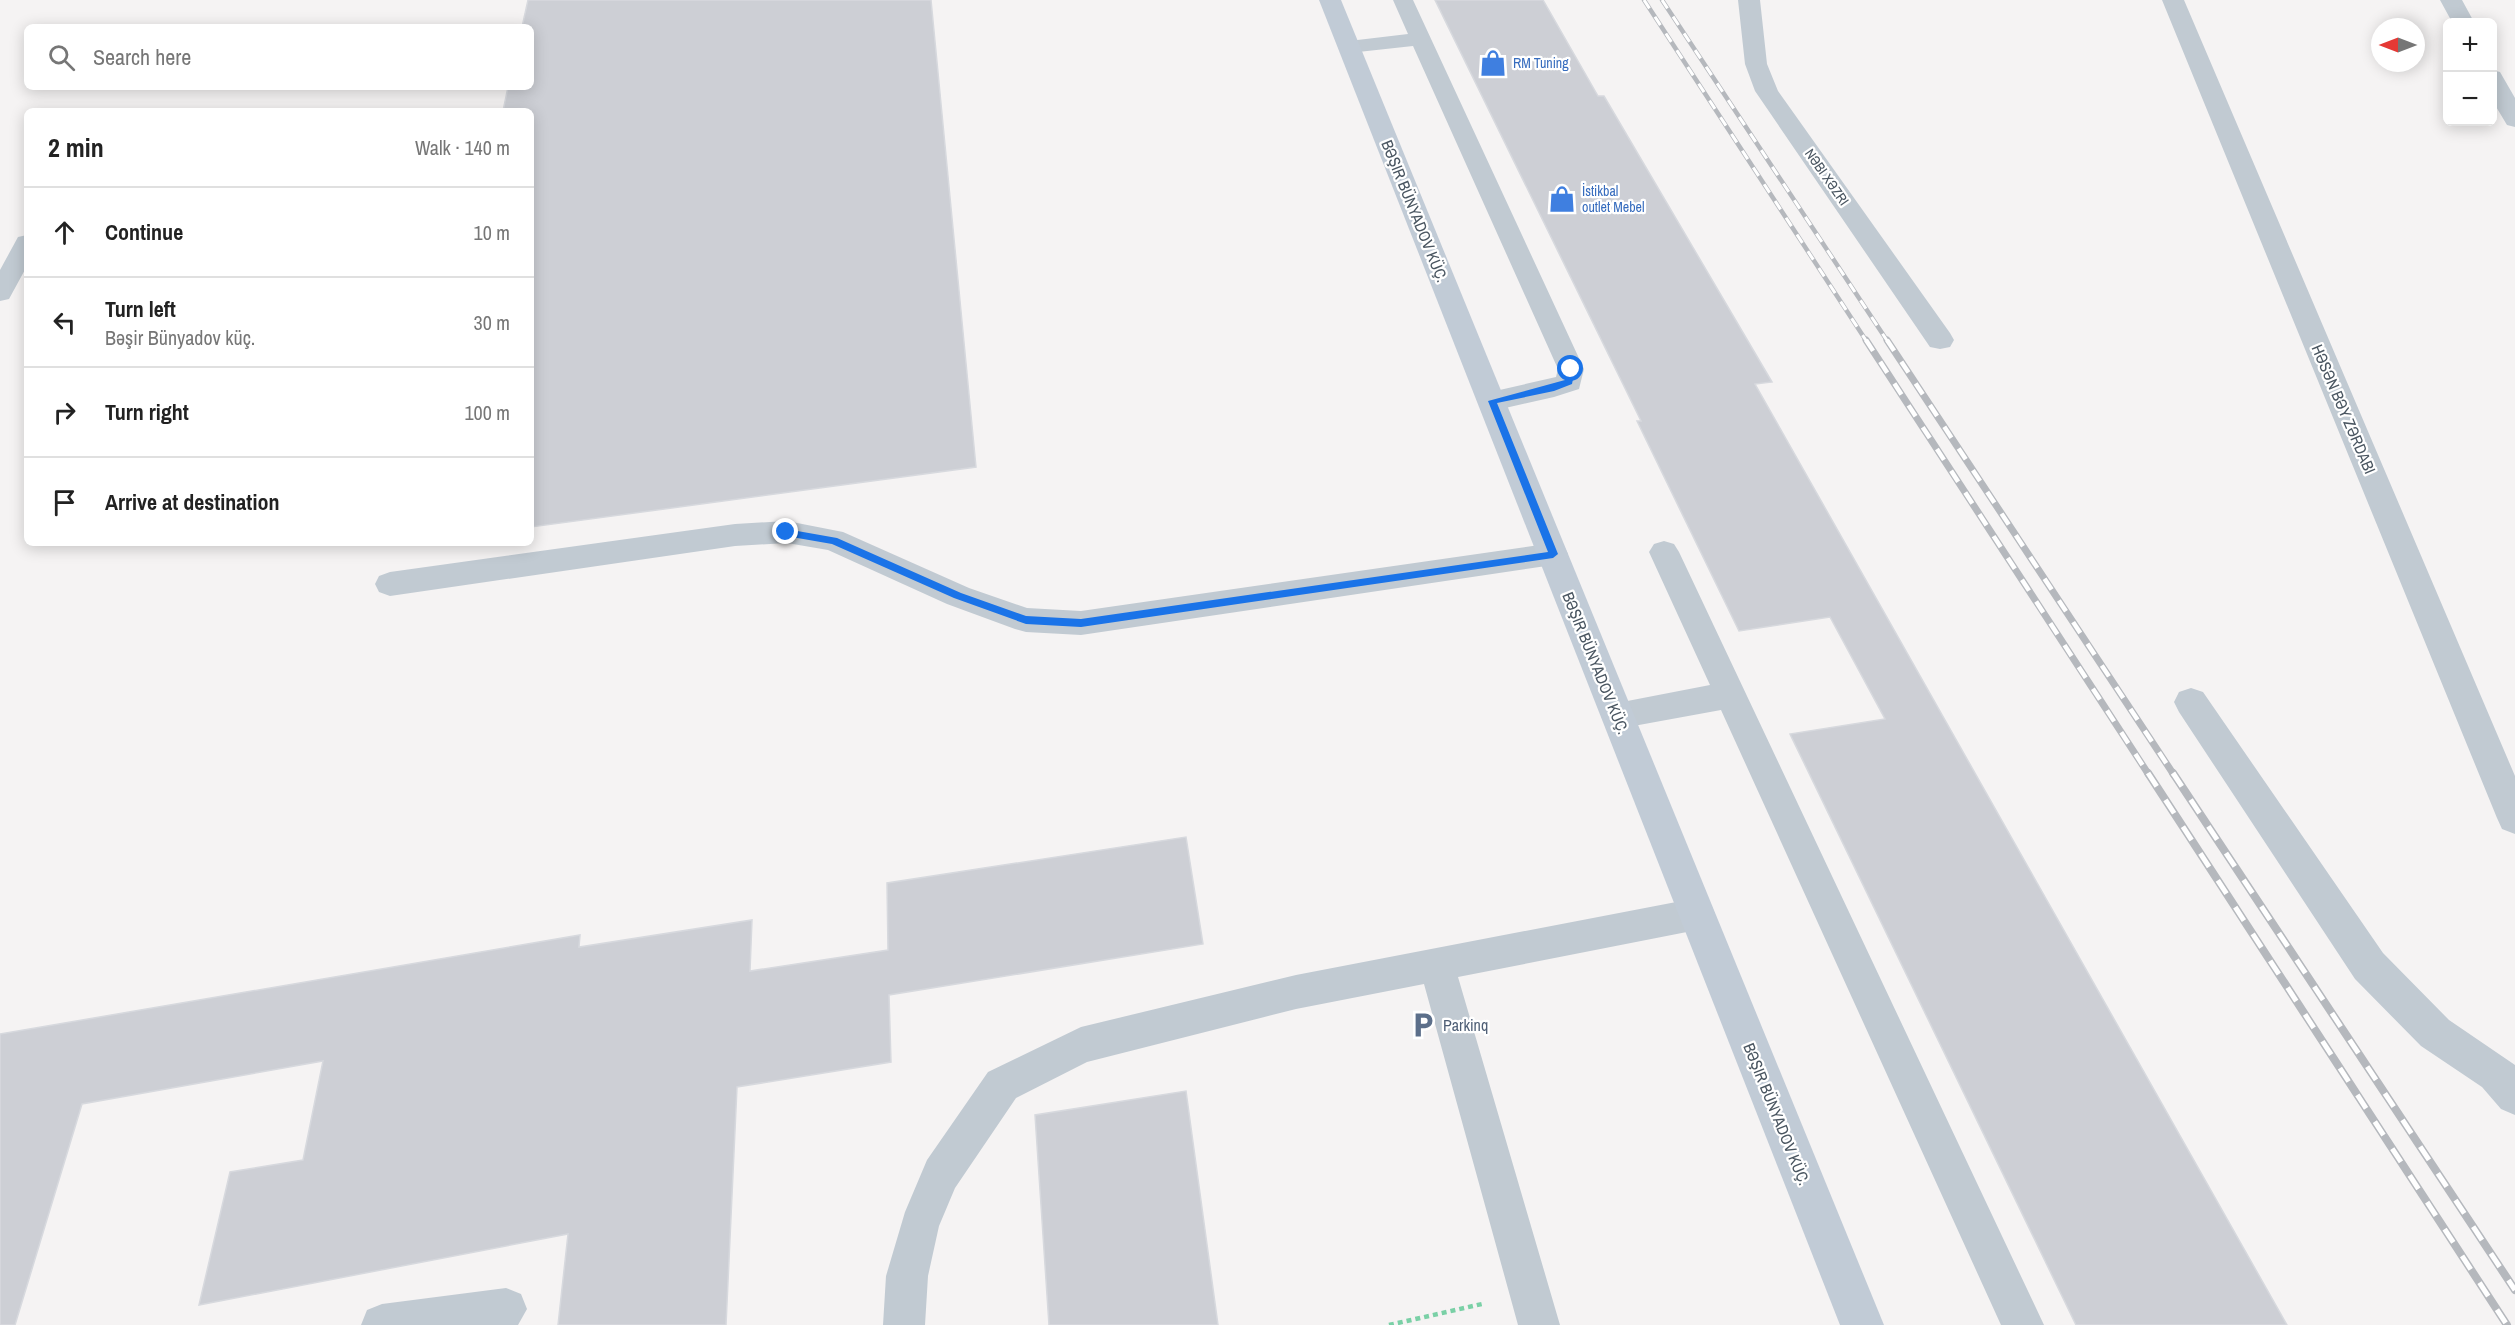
<!DOCTYPE html>
<meta charset="utf-8">
<style>
body{margin:0;font-family:"Archivo Narrow",sans-serif;background:#f2f2f2;color:#222}
.controls{position:absolute;right:18px;top:18px;display:grid;overflow:hidden;border-radius:9px;box-shadow:0 3px 15px #0003}
.controls button{width:54px;height:54px;display:grid;place-items:center;padding:0;border:0;border-bottom:2px solid #e0e0e0;background:#fff;color:#222;font:30px sans-serif}
.compass{position:absolute;left:2371px;top:18px;width:54px;height:54px;border-radius:50%;background:#fff;box-shadow:0 3px 15px #0003;rotate:270deg}
.stop{position:absolute;width:18px;height:18px;margin:-14px;border:4px solid #1a73e8;border-radius:50%;background:#fff}
.stop.end{background:#1a73e8;border-color:#fff;box-shadow:0 2px 6px #0008}
.list{margin:0;padding:0;list-style:none}
h2{display:flex;justify-content:space-between;align-items:center;height:78px;margin:0;padding:0 24px;font-size:26px}
h2 small{font-size:20px;font-weight:400;color:#767676}
.list li{display:grid;grid-template-columns:39px 1fr auto;gap:18px;align-items:center;box-sizing:border-box;height:90px;padding:0 24px;border-top:2px solid #e0e0e0}
.list b{display:block;font-size:22px;white-space:nowrap}
.list p{margin:0;font-size:20px;white-space:nowrap;color:#767676}
.list em{font-size:20px;font-style:normal;color:#767676}
.icon{flex:none;width:33px;height:33px;fill:none;stroke:currentColor;stroke-width:2;stroke-linecap:round;stroke-linejoin:round}
.map{position:relative;flex:none;width:2515px;height:1325px;overflow:hidden}
.search{position:absolute;background:#fff;box-shadow:0 3px 15px #0003;left:24px;top:24px;width:510px;height:66px;display:flex;align-items:center;gap:15px;box-sizing:border-box;padding:0 21px;border-radius:9px;color:#767676;font-size:22px}
.panel{position:absolute;background:#fff;box-shadow:0 3px 15px #0003;left:24px;top:108px;width:510px;height:438px;border-radius:9px}
.map>svg:first-child{display:block}
.building{fill:#cdcfd5;stroke:#d7d9de;stroke-width:1.5}
.lines{fill:none;stroke-linecap:round;stroke-linejoin:round}
.path{stroke:#7ad0a6;stroke-width:4.5;stroke-dasharray:5 4;stroke-linecap:butt}
.lane{fill:#c1cad2;fill-rule:evenodd}
.street{fill:#c1cad2;fill-rule:evenodd}
.secondary{fill:#c1cbd6;fill-rule:evenodd}
.rail-far2-casing{stroke:#b5b8bd;stroke-width:4.5}
.rail-far1-casing{stroke:#b5b8bd;stroke-width:7}
.rail-casing{stroke:#b5b8bd;stroke-width:8}
.rail-far2{stroke:#fff;stroke-width:3;stroke-dasharray:10;stroke-linecap:butt}
.rail-far1{stroke:#fff;stroke-width:4.5;stroke-dasharray:13;stroke-linecap:butt}
.rail{stroke:#fff;stroke-width:5;stroke-dasharray:16;stroke-linecap:butt}
.route{fill:#1a73e8}
.labels{text-anchor:middle;stroke-width:4.5;stroke-linejoin:round;paint-order:stroke}
.far-shop-label{font-size:14px;fill:#366cbe;stroke:#fff;text-anchor:start}
.far-street-label{font-size:14px;fill:#4a5661;stroke:#fff}
.street-label{font-size:16px;fill:#4a5661;stroke:#fff}
.service-label{font-size:16px;fill:#4e5e75;stroke:#fff;text-anchor:start}
</style>
<div class="map">
<svg width="2515" height="1325" viewBox="0 0 2515 1325">
<rect width="100%" height="100%" fill="#f5f3f3"/>
<path class="building" d="M528,0H931L976,467L531,527V111H503L508,87H531V27H522Z
M1435,0H1543L1598,96H1604L1772,382L1755,384L2287,1325H2076L1790,734L1885,719L1830,617L1739,631L1637,421H1641Z
M1186,837L1203,944L889,995L891,1062L737,1087L726,1325H558L568,1234L199,1305L230,1172L303,1160L323,1061L82,1104L15,1325H0V1034L580,935L579,947L752,920L750,971L888,950L887,883Z
M1186,1091L1218,1325H1049L1035,1115Z"/>
<g class="lines">
<path class="path" d="M1389,1325L1482,1304"/>
<path class="lane" d="M1393,0H1413L1584,369L1579,389L1554,397L1492,411L1482,408L1478,401L1482,394L1556,377L1558,369L1413,46L1349,53L1341,52L1338,47L1341,42L1349,41L1408,34Z
M27,235V266L9,299L0,301V270L18,237Z
M787,521L843,532L969,588L1027,608L1081,611L1553,543L1564,546L1568,554L1564,562L1553,565L1081,635L1026,632L1015,629L947,604L828,550L787,543L735,546L390,596L379,592L375,584L379,576L390,572L735,524Z
M1664,541L1674,544L1679,552L2044,1325H2001L1721,710L1617,729L1606,726L1601,716L1606,706L1617,703L1710,685L1649,552L1654,544Z
M1697,898L1710,902L1715,914L1710,926L1697,930L1458,977L1560,1325H1518L1424,984L1296,1009L1087,1062L1016,1098L955,1188L939,1226L928,1276L925,1325H883L886,1276L905,1212L927,1160L988,1072L1081,1027L1296,975Z
M506,1288L521,1294L527,1309L518,1325H361L367,1310L382,1304Z"/>
<path class="street" d="M1738,0H1760L1767,64L1778,91L1950,333L1954,340L1950,347L1940,349L1930,347L1755,91L1745,64Z
M2162,0H2184L2515,776V834L2502,829L2497,818Z
M2440,0H2462L2474,22H2452Z
M2492,70L2500,72L2515,98V127L2507,125L2492,100Z
M2191,688L2203,692L2383,953L2449,1020L2515,1065V1115L2501,1109L2482,1087L2421,1046L2355,979L2179,712L2174,702L2179,692Z"/>
<path class="secondary" d="M1319,0H1341L1884,1325H1840Z"/>
<defs>
<path id="rail-far2" d="M1644,0L1867,342
M1662,0L1888,342"/>
<path id="rail-far1" d="M1866,340L2149,775
M1887,340L2174,775"/>
<path id="rail" d="M2148,773L2507,1325
M2173,773L2515,1290"/>
</defs>
<use href="#rail-far2" class="rail-far2-casing"/>
<use href="#rail-far1" class="rail-far1-casing"/>
<use href="#rail" class="rail-casing"/>
<use href="#rail-far2" class="rail-far2"/>
<use href="#rail-far1" class="rail-far1"/>
<use href="#rail" class="rail"/>
</g>
<path class="route" d="M1568,367L1575,369L1572,384L1554,391L1497,403L1558,554L1553,558L1081,627L1026,624L954,598L832,544L786,536L782,532L786,529L837,538L961,593L1026,616L1081,619L1548,552L1488,401L1565,380Z"/>
<defs>
<symbol id="shop-bare" viewBox="-9 -9 18 18"><path d="M-5-2.5h2.3a2.7 3.5 0 0 1 5.4 0H5L5.5 6h-11ZM-1.5-2.5h3a1.5 2.3 0 0 0-3 0Z" fill="#3f7fe0" stroke="#fff" stroke-width="2.5" paint-order="stroke"/></symbol>
<symbol id="parking-bare" viewBox="-9 -9 18 18"><path d="M-3.5-5.5H1a3.5 3.5 0 0 1 0 7H-1V5.5H-3.5ZM-1-3.4V-.6H.8a1.4 1.4 0 0 0 0-2.8Z" fill="#5c6f8a" stroke="#fff" stroke-width="2.5" paint-order="stroke"/></symbol>
</defs>
<g fill-rule="evenodd">
<use href="#shop-bare" x="1474" y="44" width="38" height="38"/>
<use href="#shop-bare" x="1543" y="180" width="38" height="38"/>
<use href="#parking-bare" x="1404" y="1006" width="38" height="38"/>
</g>
<g class="labels">
<g class="far-shop-label">
<text x="1513" y="68">RM Tuning</text>
<text x="1582" y="196">İstikbal<tspan x="1582" dy="16">outlet Mebel</tspan></text>
</g>
<g class="far-street-label">
<text transform="translate(1827 177) rotate(55)" y="5">NƏBI XƏZRI</text>
</g>
<g class="street-label">
<text transform="translate(1415 211) rotate(68)" y="6">BƏŞIR BÜNYADOV KÜÇ.</text>
<text transform="translate(2344 409) rotate(67)" y="6">HƏSƏN BƏY ZƏRDABI</text>
<text transform="translate(1596 663) rotate(68)" y="6">BƏŞIR BÜNYADOV KÜÇ.</text>
<text transform="translate(1777 1114) rotate(68)" y="6">BƏŞIR BÜNYADOV KÜÇ.</text>
</g>
<g class="service-label">
<text x="1443" y="1031">Parkinq</text>
</g>
</g>
</svg>
<div class="controls">
<button>+</button>
<button>−</button>
</div>
<svg class="compass" viewBox="-18 -18 36 36"><path d="M0-13l5 13h-10z" fill="#e53935"/><path d="M0 13l5-13h-10z" fill="#767676"/></svg>
<div class="stop" style="left:1571px;top:369px"></div>
<div class="stop end" style="left:786px;top:532px"></div>
<div class="search"><svg class="icon" aria-label="search" viewBox="0 0 24 24"><circle cx="10" cy="10" r="6"/><path d="M15 15l6 6"/></svg>Search here</div>
<section class="panel">
<h2>2 min<small>Walk · 140 m</small></h2>
<ul class="list">
<li><svg class="icon" aria-label="ahead" viewBox="0 0 24 24"><path d="M12 20V5M6 11l6-6 6 6"/></svg><div><b>Continue</b></div><em>10 m</em></li>
<li><svg class="icon" aria-label="left" viewBox="0 0 24 24"><path d="M17 20v-9H6M10 6l-5 5 5 5"/></svg><div><b>Turn left</b><p>Bəşir Bünyadov küç.</p></div><em>30 m</em></li>
<li><svg class="icon" aria-label="right" viewBox="0 0 24 24"><path d="M7 20v-9h11M14 6l5 5-5 5"/></svg><div><b>Turn right</b></div><em>100 m</em></li>
<li><svg class="icon" aria-label="arrive" viewBox="0 0 24 24"><path d="M6 21V4h12l-3 4 3 4H6"/></svg><div><b>Arrive at destination</b></div></li>
</ul>
</section>
</div>
